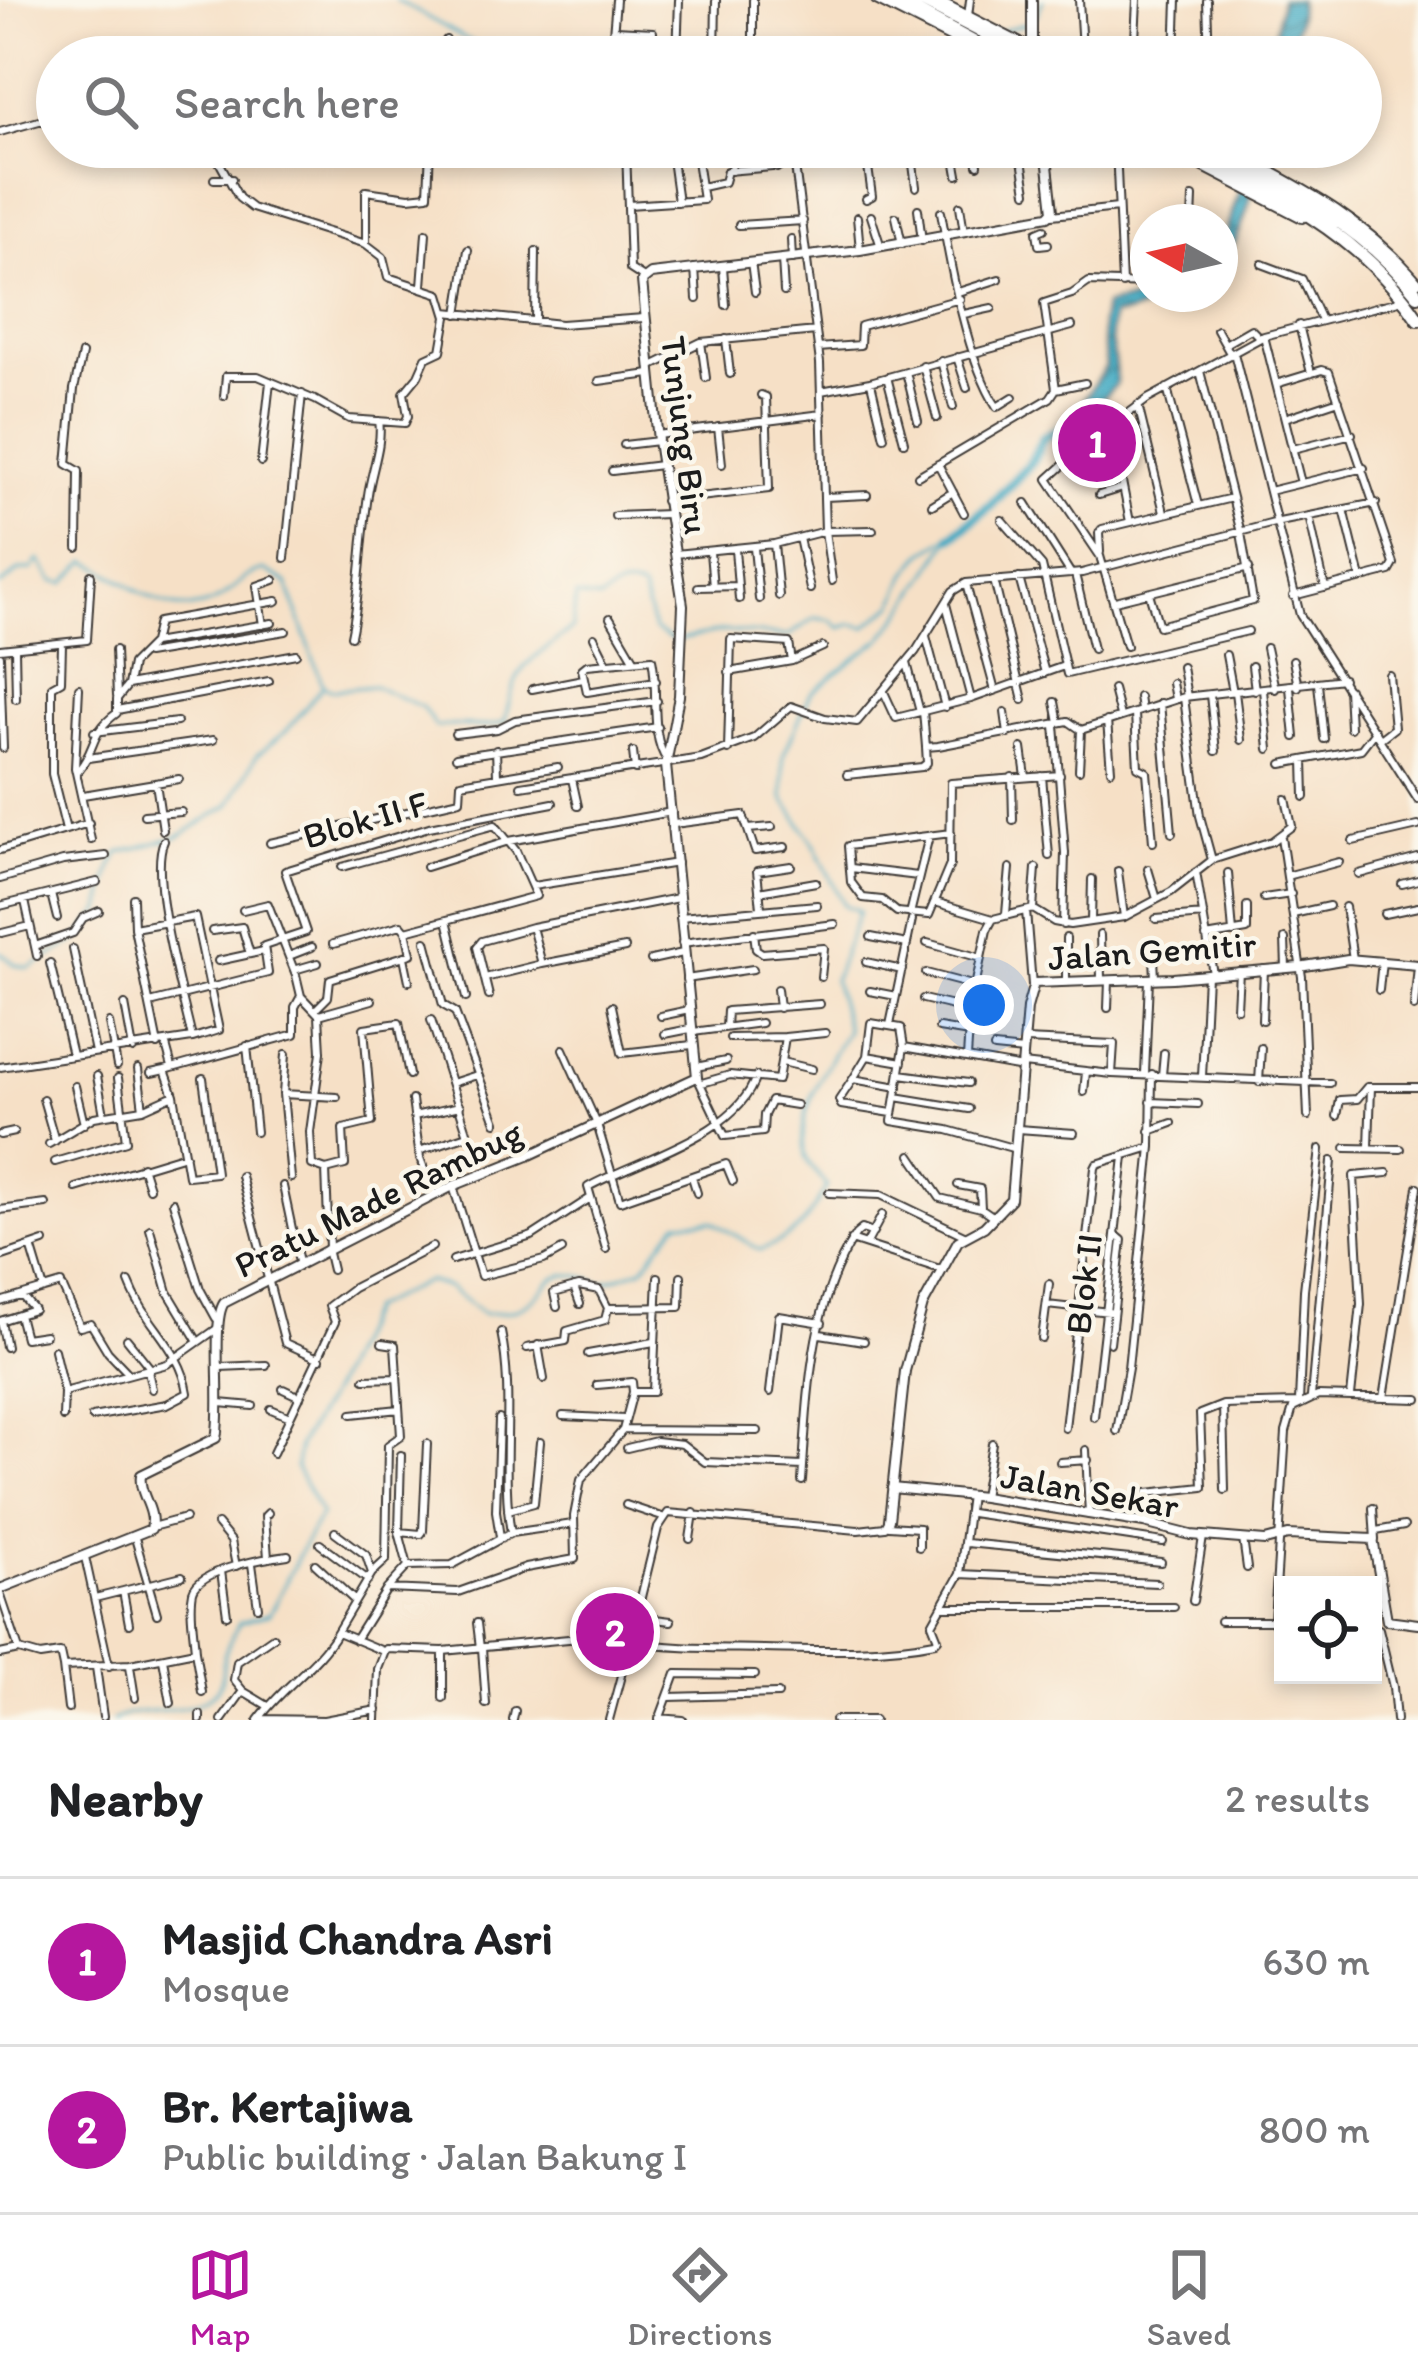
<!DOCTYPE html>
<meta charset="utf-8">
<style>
body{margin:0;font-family:Itim,sans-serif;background:#f6f6f6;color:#202124}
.controls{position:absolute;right:36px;bottom:36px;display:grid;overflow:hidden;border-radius:0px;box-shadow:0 6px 18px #0003}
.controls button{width:108px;height:108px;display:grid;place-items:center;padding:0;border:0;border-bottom:3px solid #e0e0e0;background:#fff;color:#202124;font:60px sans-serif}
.compass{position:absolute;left:1130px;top:204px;width:108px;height:108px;border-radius:50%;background:#fff;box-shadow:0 6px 18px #0003;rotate:278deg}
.you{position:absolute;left:984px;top:1005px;width:42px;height:42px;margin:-30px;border:9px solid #fff;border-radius:50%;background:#1a73e8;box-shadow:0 0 0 18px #1a73e833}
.badge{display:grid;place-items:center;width:78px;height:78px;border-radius:50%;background:#b5179e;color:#fff;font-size:39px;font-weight:700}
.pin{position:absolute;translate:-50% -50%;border:6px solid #fff;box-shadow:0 3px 12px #0006}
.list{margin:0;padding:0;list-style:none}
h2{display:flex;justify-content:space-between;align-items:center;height:156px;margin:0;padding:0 48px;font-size:51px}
h2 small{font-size:39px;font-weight:400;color:#757577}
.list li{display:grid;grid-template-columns:78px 1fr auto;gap:36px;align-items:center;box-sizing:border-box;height:168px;padding:0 48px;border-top:3px solid #e0e0e0}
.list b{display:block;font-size:45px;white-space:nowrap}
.list p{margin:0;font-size:39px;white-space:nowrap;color:#757577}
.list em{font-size:39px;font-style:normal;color:#757577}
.icon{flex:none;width:66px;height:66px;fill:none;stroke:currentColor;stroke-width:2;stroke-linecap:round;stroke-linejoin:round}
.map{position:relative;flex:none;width:1418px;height:1720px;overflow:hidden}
.search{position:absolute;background:#fff;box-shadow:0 6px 18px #0003;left:36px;right:36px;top:36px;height:132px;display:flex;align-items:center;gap:30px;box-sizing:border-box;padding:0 42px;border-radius:66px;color:#757577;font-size:45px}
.sheet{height:492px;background:#fff}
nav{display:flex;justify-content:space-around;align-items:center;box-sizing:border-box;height:168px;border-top:3px solid #e0e0e0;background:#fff;font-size:33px;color:#757577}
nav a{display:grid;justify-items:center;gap:6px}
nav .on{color:#b5179e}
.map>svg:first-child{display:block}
.water{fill:url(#water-waves);stroke:#306370;stroke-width:3}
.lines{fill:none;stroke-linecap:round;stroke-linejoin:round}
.stream{stroke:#43aac3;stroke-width:3}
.river{stroke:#43aac3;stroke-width:10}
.street-casing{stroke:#3d3936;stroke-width:10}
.secondary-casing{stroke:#3d3936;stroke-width:12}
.highway-casing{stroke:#3d3936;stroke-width:16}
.street{stroke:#fff;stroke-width:6}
.secondary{stroke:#fff;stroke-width:8}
.highway{stroke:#fff;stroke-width:12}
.labels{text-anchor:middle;stroke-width:9;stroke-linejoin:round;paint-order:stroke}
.street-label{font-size:36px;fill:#1c1c1c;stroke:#fbf7ec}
</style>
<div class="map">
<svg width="1418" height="1720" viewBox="0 0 1418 1720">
<defs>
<pattern id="water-waves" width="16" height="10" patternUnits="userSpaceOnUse" patternTransform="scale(3)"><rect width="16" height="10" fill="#43aac3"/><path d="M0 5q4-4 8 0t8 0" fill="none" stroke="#378a9e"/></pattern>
</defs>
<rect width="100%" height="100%" fill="#fbf7ec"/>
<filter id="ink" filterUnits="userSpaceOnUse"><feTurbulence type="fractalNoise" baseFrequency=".00833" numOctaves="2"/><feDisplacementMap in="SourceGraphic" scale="24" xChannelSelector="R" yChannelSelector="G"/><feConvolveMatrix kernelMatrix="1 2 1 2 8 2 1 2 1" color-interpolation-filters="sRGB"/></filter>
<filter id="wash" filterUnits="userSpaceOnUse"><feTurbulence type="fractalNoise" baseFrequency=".004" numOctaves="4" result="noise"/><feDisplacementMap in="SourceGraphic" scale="48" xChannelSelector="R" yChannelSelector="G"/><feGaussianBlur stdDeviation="2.7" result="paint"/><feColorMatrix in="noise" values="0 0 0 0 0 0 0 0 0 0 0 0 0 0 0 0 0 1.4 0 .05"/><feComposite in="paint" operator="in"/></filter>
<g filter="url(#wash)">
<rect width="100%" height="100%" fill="#f6e0c6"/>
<path class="water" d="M1281,0H1299L1298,19L1287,57H1270Z
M1252,147H1264C1254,190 1242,235 1220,273C1220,230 1244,189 1252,147Z
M1175,294H1201C1181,308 1165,307 1143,309C1131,311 1126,317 1113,315C1106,337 1117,361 1116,384L1085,418L1079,407L1106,366L1101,323L1104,306C1127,298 1151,300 1175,294Z"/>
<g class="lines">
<path class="stream" d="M396,0L499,57
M1035,18L1043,0
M1003,30L1028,23
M961,57L976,49
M0,586L20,570H32L39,559L53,581L65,583L87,561C127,579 169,626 217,600C237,589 240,576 264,570L287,583L323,686L333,690L374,686L422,707L436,727C458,722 486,731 505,721C517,658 526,667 572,628L576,596L601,600C615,588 623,582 642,590L654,630L674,641L723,631L788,636L815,618L831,620L840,628L852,624L865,627L894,605L907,573L923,553L949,537
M0,952L16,965L29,968L77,940L101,910L111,869L119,853L180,836L229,805L257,755L287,730L323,686
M113,1720C143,1704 187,1718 214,1693C225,1682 221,1670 224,1657C226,1645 235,1632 240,1622L269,1614C288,1581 300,1547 321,1515L296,1468L299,1445L332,1390L370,1309L427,1281L449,1288L483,1314C492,1313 505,1313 514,1310C555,1296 537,1258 602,1283L642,1269L678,1222L712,1221L760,1250C802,1234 805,1223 827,1186C820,1177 808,1166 805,1155C794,1111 828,1066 847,1030L834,980L859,911L844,905L813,842L783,798V756L811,693L882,638L903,612L951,537"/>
<path class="river" d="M951,537L990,506L1031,462L1043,438L1083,415L1089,405"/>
</g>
</g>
<g filter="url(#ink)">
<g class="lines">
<defs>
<path id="street" d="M1207,1L1209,57
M968,16L970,0
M615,30L653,32L652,57
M1135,40L1137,0
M443,57L446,40
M611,57L616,0
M677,57L679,0
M715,57L716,0
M753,57V0
M1076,57L1082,50L1079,0
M1175,57L1177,0
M0,132L39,121H57
M211,147L239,198L252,208L366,244L383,257L388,277L440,294L447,317L441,351L426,358L418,376L404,393L408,416L405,423L349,419L315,400L258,376H226L224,396
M626,147L630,269L644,278
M729,147L732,171
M774,147L777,168
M820,147L822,164
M953,147L958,175
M976,147L978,165
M1020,147L1027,192
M1116,147L1122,284
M911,149L916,187
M672,159L678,202
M795,166L820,363L825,531L832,581
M214,179H232
M702,187L724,182L727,171L854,160L922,147
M866,199L872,196L867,160
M628,205L703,200L695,147
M960,206L964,232
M918,209L922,241
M941,212C950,264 968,364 997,407L1013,397
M1052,215L1118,208
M871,216L881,247
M857,217L860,250
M896,217L902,244
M1192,222L1193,197
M739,225L803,221
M1044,229L1037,232L1039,245L1048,244
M791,239L792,259
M366,244V191L409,197L428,195L430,147
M782,260L784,292
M751,262L755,292
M1262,264L1302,279L1321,320
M723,267L726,305
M695,268L697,299
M422,286L426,233
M958,292L999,279
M446,312L561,324L644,318
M458,314L468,250
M964,314L992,308
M535,321L536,251
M1299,325L1311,373
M1217,330L1231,355
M1264,336L1301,483
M726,339L730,374
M701,342L706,378
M1225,344L1251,329L1260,338
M818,348L860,345L861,326L960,299
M1234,353L1300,615L1418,800
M957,357L967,388
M941,361L953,407
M923,366L937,418
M650,367L701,342L816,331
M906,372L918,421
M887,377L904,442
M599,381L650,374
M871,383L884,437
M1276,384L1322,370L1329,372L1394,564L1390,571L1293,596
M1167,388L1198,505
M1056,389L1044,303L1072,294L1089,282L1148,284
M1056,389L1085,383
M821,391L870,382L1072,326
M1138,405L1164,512
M1285,418L1339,400
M718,427L722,464
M657,435L822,414
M624,445L658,441
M1293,449L1352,434
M1069,460L1048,479L1100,556L1126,646
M261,462L270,382
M1083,462L1115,454
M938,464L964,513
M612,471L661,465
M918,476L1050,398L1056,389
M1269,491L1364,468
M1099,495L1122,488
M825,497L867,495
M665,501L769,489L766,397L761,395
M1026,503L1071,574
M932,505L953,492
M1344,509L1361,578
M615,516L668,514
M1309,516L1325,588
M1002,520L1042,566L1067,674L1248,631
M1130,522L1111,426L1148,399L1264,336L1399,301
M799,538L810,589
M774,544L779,596
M78,548L79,471L67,464L74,389L82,354
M754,548L759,599
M735,549L739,599
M710,552L713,587
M1100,552L1099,533L1102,529L1232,498
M675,554L774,544L825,531L873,530
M285,558L302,394
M1075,574L1093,649
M1019,578L1045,673
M994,580L1023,700
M966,584L995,691
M698,587L738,586
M1149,593L1159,626L1253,601L1241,533L1200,371
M1115,601L1249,568
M946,604L971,699
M610,618L634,659
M263,625L257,586L274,580
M351,636C361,589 361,543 368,495C371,472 383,443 379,421
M926,636L945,707
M594,637L607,663
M153,643L272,623
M62,645L61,681L52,686V774L66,830
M15,648L16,699
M1266,648L1275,689
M0,649L87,640L91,575
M115,650L117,696
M147,654L286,631
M1226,655L1233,692
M0,656L3,748
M1293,660L1298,687
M907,663L920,712
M1252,666L1255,690
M1182,667L1187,697
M729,672L792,661L823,647
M656,681L587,692L582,669L587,665L652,659C659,688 649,736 667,760
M1172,683L1175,699
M1318,684L1324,739
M128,685L296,654
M79,688L75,768L91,840
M1290,688L1295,737
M532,689L583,679
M1113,689L1120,716
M1348,689L1350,728
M1263,690L1269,749
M884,692L896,718L971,699L1064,666
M1235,692L1241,740
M1210,695L1216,751
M1139,697L1141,710
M1184,698L1200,816L1212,860
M1055,702L1059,723
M1160,703L1172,833
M117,710L269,681
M923,711L926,747L938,746L1068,721L1081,730L1184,697L1343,679
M1005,712L1008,734
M1135,714L1138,767L1147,772L1153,842
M1107,721L1111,770
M1055,725L1065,853L1063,925
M94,732L177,722
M455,734L497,729L515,720L657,701
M1381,738L1394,728L1389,675
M1022,748L1026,777
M496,750L497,775
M728,750L731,639L789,643L792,661
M633,752L635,770
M456,757L658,727
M88,758L213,740
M1304,760L1305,797
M1282,764L1361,749L1375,731
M1079,770L1081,731
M77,772C98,748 88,734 117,713V699L128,685L132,664L153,643L158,622L277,601
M847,775L922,767L927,763L926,747
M1042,776L1049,856
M1012,777L1013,820
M572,779L578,806
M156,783L163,830
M521,786L701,758L754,738L791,706L825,718L857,722L916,651L953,591L966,583L1082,573L1274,523L1376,503
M83,795L179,779
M144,815L181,812
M674,824L743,815L755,851L785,847
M748,829L772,827
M951,833L848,846L851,882L863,898L882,900L897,912L929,915L950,865L951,783L1060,775
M1281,837L1302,977L1308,1116
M1353,841L1418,826
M270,843L460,800L461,783L558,767
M0,850L89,823
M426,867L509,841L672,812
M851,868L918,876
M1148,869L1157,899
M1118,871L1124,917
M1196,872L1213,974
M1228,873L1233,933
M1359,874L1418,858
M1290,875L1339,862
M0,879L63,861L106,856
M1402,884L1418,880
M533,886L677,863
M759,892L816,882
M51,894L57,918
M133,898L134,928L158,1045
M1264,898L1291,894
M25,901L37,956
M935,902L993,919
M0,906L97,882
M1345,907L1353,959
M761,908L757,871L791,866
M1033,909L1036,868
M243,910L268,904L296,975L301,996L319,1015L321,1052L310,1132L312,1165L326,1170L329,1248
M1026,911L1032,985
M910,914L929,836
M1006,914L1010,868
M1293,914L1329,906
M1384,914L1418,907
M680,917L817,905
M1156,919L1204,915
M447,920L466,998
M1091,921L1092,879
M134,928L195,917L219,1030L193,1038
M212,931L242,927L250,954
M2,933L30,926
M754,933L756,949L762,953L824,948L821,977
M1100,935L1101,979
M871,937L907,944
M1206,937L1247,930V906
M1066,938V981
M1285,939L1286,968
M426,941L443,1005L455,1012L496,1122
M682,943L835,924
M927,943L981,958
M333,944L401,925L406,931
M35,946L73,933L83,918L99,911
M73,949L95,1052
M289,956L312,947
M404,957L409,981
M1154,957L1155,979
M651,960L683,953
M218,961L264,951
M866,962L902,970
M50,963L72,1055
M542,964L625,948
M294,970L318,963
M926,973L976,986
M485,978L542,964L532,927
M686,979L753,969
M777,989L779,1008
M1379,990L1382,961
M870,991L896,996
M489,996L477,947L482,941L532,927L678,898
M923,999L970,1010
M150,1003L268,973L264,946L306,932L285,871L429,827L553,803
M125,1005L133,1049
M612,1006L622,1053L692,1045
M1414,1007L1418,966
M1108,1008L1109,981
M1237,1008L1239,971
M316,1009L328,997L330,979L411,954L406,931L536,896L516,851L495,825L342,867
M319,1015L372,1000
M661,1016L689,1010
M1262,1020L1264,969
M109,1023L117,1066
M890,1025L912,920
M726,1027L727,1011L820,1004
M939,1028L969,1033
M693,1032L761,1023
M665,1034L690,1029
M730,1038L785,1037
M1025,1040L1114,1044L1112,1074
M166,1045L172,1067
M247,1046L256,1132
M904,1047L1023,1068
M994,1048L1024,1051
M563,1049L597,1124L620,1201L726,1164L733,1181
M286,1054L283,1094L291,1178
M867,1056L871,1023L901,1028L904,1047L892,1121L948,1130L1016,1149
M967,1058L970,1010L987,930L993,919L1033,909L1054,922L1070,925L1124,917L1171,892L1212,860L1272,841L1292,826L1286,799
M782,1062L812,1069
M1023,1064L1112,1074L1330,1083
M0,1067L192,1038C183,998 148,874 164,841
M696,1067L726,1061
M138,1069L143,1109
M151,1073L165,1070
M900,1074L968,1083
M1145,1074L1149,979
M1162,1075L1164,1053
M97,1076L104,1115
M697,1077L725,1136L763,1132L764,1115L771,1101L796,1105
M1202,1077L1207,975
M853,1079L867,1056L902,1062
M1259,1082L1261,1048
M452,1083L477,1075
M702,1083L730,1075L778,1080L785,1037L825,1033
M75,1086L84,1124
M1084,1092L1086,1072
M283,1094L337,1097
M174,1095L188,1176L216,1173L203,1078
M896,1097L969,1109
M43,1099L55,1141
M412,1100L420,1158L434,1195
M1151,1102L1198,1104
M892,1113L841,1105L839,1100L853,1079L898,1087
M414,1116L460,1106
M1337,1116L1340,1100L1357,1099L1367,1087H1418
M1018,1129L1074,1133
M1150,1131L1172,1123
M0,1135L14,1132
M49,1144L94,1117L143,1109L174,1095L165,1070L295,1034V1007L301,996
M1369,1147L1371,1087
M1346,1148L1401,1149
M419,1151L468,1135L431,1020
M911,1155L940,1198L981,1208L994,1217
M55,1162L126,1141L118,1078
M142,1166L149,1188
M326,1170L345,1165L343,1129L372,1122L364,1028L399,1023L409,1075
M241,1176L285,1343L320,1359
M692,1177L697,1193
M958,1185L980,1189L981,1208
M283,1186L299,1262
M453,1186L481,1276L544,1260L562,1250
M76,1188L185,1155
M829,1193L881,1195L966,1236
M173,1202L200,1289L216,1318
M0,1210L46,1204
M150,1229L168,1292L198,1342
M851,1240L940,1269
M867,1243L882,1215
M32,1249L44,1289
M327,1249L332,1270
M606,1249L588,1187C638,1159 738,1135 756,1076
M0,1257L44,1242
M453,1260L532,1236L589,1199
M574,1287L580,1304
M63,1288L80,1327L91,1324L108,1352L128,1373
M0,1302L61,1284
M1047,1305L1109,1312
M557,1307L554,1293L579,1286L599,1290L608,1308
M608,1308L680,1307L681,1276
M19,1315L25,1338L45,1335
M0,1321L34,1310L22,1296
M1,1321L6,1347
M501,1332C515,1398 500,1466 511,1533
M820,1334L864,1341
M127,1339L151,1369
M1042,1339L1049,1284
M1110,1343L1122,1240L1117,1236
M538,1345L544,1379
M527,1348L566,1341L567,1331L605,1320L608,1308
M54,1350L64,1392L63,1417
M588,1354L654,1342
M220,1367L266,1365
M148,1371L152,1389
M365,1379L397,1378
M597,1385L632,1382L633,1392
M283,1389L300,1397
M64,1392L167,1364L218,1328
M770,1392L779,1316L822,1323
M1351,1396L1361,1304L1354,1176L1387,1173
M1311,1397L1332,1161
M1384,1398L1418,1187
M1299,1402L1304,1290L1320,1149
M220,1403L253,1406
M1223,1405L1225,1490
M271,1409L290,1417
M352,1414L399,1409
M563,1416L625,1419
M92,1417L167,1404L188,1393C181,1347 145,1325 129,1282
M1094,1417L1124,1157
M499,1419L496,1511L500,1537
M1065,1428L1095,1168L1097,1164L1151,1147L1152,1074
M623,1430L633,1392H653L658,1277
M1117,1431L1128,1368L1151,1147
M627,1448L656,1441L682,1444L705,1462L803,1466
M1086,1450L1089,1515
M273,1453L335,1322L329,1306L353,1288L432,1247
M401,1455L399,1532L408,1566
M1060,1462L1088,1460
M802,1481C808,1400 809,1304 856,1234L862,1229L873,1233
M983,1497L992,1443
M626,1505L662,1517
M1373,1508L1375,1540
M508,1510L534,1503L540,1442
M971,1513L1163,1542
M1144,1523L1147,1493L1203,1487L1200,1414L1223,1405L1297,1403
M217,1524L231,1541L236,1566
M889,1526L919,1528V1547
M152,1527L185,1518
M1376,1531L1404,1526
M335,1532L366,1555L372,1573L337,1632L383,1651
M399,1532L421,1534L423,1531L427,1444
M135,1538L157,1614
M690,1539L694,1513
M1243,1539L1247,1568
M966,1543L1161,1562
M320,1544L368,1580
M85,1557L109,1666
M268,1558L265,1516L268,1513
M252,1564L258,1607
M315,1564L354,1600
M221,1571L227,1615
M372,1573L386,1560L388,1445L401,1436L395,1345L382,1343
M960,1574L1157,1583
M387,1589L458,1592L526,1568L575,1559L574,1516L581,1480L623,1430L758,1431
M123,1591L182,1576
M0,1593L19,1650L40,1656L60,1653L63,1667L130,1664L195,1651C194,1633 189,1610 193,1592C199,1569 266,1558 288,1555
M95,1598L123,1591L129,1624
M1193,1601L1203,1537
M943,1607H1174
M639,1617L671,1621
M1220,1621H1283
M1274,1621L1286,1432L1293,1408L1318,1396L1418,1399
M477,1623L480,1648
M1379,1629L1393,1687L1396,1720
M355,1640L387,1589L408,1566L452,1565L511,1533L573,1524
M482,1648L486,1704
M195,1651L202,1692
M0,1654L19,1650
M163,1659L171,1703
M130,1666L135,1698
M63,1667L68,1709
M96,1667L103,1717
M669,1697L778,1694
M443,1698V1651
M268,1706L243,1691L234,1680L237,1662L273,1637
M200,1715V1720
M659,1718L683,1720
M259,1719L324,1720L377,1710
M222,1720L243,1691
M258,1720C282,1687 317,1666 337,1632
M376,1720L378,1669L386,1649L443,1651L579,1638L630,1642L658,1528L668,1513L858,1530L885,1527L889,1520
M513,1720L515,1711
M609,1720L630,1642C675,1649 719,1648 764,1649C820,1650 879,1653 935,1642L938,1639L932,1624L960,1574L970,1495
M659,1720L676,1674L755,1675
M835,1720H874"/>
<path id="secondary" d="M876,0L971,48
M937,0L1048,57
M1032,48V0
M1165,147L1302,218
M1225,147C1300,187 1361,216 1418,282
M892,1488L983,1497L1144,1523L1191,1535L1265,1541L1288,1535L1373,1539L1387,1620L1418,1624
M889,1520L905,1371L923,1305L958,1241L984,1227L1011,1199L1027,1008L1034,983L1173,978L1299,967L1348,959L1418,965
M0,1589L151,1529C156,1509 138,1494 141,1475L216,1438C223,1407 211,1321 224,1303L453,1186L528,1156L697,1077L666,765L679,696L683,605L658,441L642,281L651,274L860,250L1048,216L1053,211L1046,147"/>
<path id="highway" d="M895,0L1001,57
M920,0L1031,57
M1178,147C1268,188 1362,234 1418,319
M1208,147C1286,187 1363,225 1418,295"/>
</defs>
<use href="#street" class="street-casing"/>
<use href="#secondary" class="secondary-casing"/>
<use href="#highway" class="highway-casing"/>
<use href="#street" class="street"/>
<use href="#secondary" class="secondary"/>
<use href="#highway" class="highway"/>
</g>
</g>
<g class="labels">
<g class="street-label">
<text transform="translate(686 435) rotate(83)" y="13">Tunjung Biru</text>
<text transform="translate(365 819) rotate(-16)" y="13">Blok II F</text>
<text transform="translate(1152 950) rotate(-4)" y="13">Jalan Gemitir</text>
<text transform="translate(378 1198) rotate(-26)" y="13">Pratu Made Rambug</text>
<text transform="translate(1083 1284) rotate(-83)" y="13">Blok II</text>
<text transform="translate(1090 1490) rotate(10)" y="13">Jalan Sekar</text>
</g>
</g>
</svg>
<div class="controls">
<button><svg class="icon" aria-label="locate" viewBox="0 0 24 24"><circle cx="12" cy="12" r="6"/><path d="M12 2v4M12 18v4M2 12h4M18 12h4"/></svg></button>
</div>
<svg class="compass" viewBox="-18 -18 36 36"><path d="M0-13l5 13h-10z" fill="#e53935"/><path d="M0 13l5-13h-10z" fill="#757577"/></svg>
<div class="you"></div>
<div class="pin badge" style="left:1097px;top:443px">1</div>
<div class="pin badge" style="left:615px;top:1632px">2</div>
<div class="search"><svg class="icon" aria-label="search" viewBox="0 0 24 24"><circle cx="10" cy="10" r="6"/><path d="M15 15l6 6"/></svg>Search here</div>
</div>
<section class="sheet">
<h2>Nearby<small>2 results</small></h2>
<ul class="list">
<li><span class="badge">1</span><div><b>Masjid Chandra Asri</b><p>Mosque</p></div><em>630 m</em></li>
<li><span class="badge">2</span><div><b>Br. Kertajiwa</b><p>Public building · Jalan Bakung I</p></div><em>800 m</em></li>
</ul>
</section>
<nav>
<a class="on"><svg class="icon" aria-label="map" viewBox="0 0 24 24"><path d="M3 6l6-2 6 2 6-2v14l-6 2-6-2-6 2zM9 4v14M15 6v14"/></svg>Map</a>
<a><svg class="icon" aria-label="directions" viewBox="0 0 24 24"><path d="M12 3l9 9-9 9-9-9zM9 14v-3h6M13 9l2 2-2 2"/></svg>Directions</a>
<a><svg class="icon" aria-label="saved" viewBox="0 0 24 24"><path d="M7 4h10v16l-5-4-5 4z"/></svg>Saved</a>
</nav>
